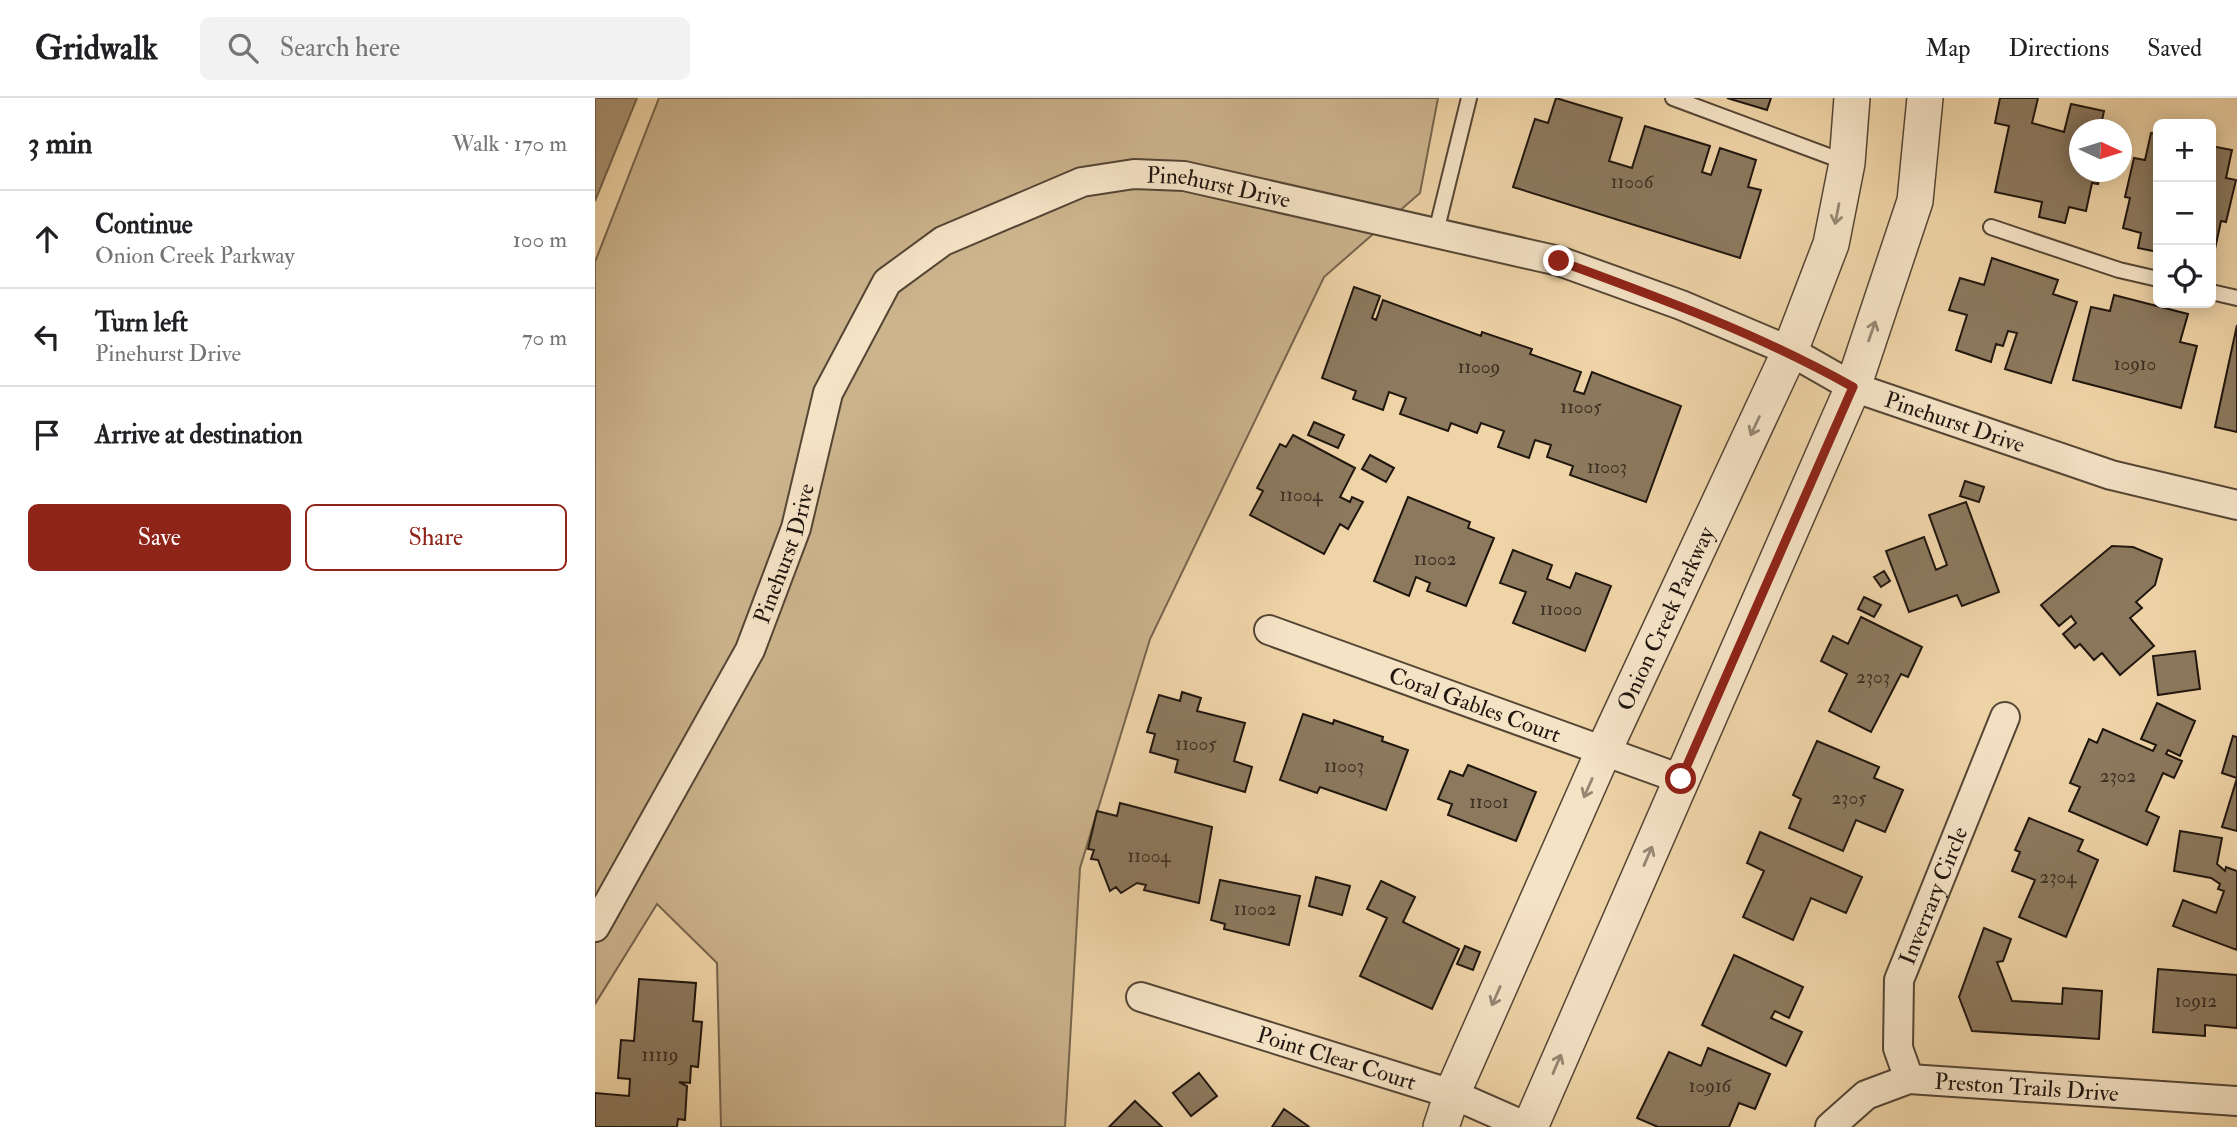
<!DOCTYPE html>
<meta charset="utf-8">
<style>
body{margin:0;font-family:"IM FELL Double Pica",serif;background:#f2f2f2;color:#202124}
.controls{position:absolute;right:21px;top:21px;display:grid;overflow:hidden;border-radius:10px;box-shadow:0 4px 18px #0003}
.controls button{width:63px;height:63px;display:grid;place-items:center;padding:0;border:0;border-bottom:2px solid #e0e0e0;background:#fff;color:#202124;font:35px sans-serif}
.compass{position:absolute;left:1474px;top:21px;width:63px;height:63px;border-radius:50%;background:#fff;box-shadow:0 4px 18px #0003;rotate:94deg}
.stop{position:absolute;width:21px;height:21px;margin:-16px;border:5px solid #8f2418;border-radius:50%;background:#fff}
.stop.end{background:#8f2418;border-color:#fff;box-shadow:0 2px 7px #0008}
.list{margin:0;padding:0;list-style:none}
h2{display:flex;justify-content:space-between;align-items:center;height:91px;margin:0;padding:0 28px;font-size:30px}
h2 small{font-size:23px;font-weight:400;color:#757577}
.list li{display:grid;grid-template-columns:46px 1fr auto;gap:21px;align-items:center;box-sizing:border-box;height:98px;padding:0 28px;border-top:2px solid #e0e0e0}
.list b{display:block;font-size:26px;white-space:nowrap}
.list p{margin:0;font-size:23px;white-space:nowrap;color:#757577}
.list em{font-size:23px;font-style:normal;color:#757577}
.actions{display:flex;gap:14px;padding:21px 28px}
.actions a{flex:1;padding:16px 0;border:2px solid #8f2418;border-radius:10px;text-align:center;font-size:24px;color:#8f2418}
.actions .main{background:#8f2418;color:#fff}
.icon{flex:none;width:38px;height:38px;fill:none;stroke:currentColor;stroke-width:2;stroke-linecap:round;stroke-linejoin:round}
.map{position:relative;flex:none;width:1642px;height:1029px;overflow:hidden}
header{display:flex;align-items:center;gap:42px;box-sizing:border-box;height:98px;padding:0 35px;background:#fff;border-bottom:2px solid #e0e0e0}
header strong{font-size:33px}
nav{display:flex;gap:38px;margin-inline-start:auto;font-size:24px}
.search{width:490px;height:63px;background:#f2f2f2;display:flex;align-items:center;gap:18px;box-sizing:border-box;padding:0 24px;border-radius:10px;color:#757577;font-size:26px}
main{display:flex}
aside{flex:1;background:#fff}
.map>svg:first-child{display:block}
.green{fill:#ccb48d;stroke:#76654e;stroke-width:2}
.water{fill:#a99373;stroke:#72614b;stroke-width:2}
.building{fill:#8c795e;stroke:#20160f;stroke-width:2}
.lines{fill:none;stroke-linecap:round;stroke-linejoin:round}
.service-casing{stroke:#544635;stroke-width:18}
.minor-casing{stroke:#544635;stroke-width:32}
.tertiary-casing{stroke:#544635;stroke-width:38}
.service{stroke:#f5e3c6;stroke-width:14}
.minor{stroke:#f5e3c6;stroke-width:28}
.tertiary{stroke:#f5e3c6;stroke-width:35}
.oneway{stroke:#958774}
.route{stroke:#8f2418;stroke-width:9}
.labels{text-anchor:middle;stroke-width:7;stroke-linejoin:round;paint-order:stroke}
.number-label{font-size:19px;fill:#3b2f23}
.street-label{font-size:23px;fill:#20160f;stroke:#f5e3c6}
</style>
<header>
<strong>Gridwalk</strong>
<div class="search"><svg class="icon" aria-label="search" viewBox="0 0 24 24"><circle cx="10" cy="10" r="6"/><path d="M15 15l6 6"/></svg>Search here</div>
<nav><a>Map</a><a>Directions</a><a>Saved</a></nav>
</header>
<main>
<aside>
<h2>3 min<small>Walk · 170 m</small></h2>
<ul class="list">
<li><svg class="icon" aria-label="ahead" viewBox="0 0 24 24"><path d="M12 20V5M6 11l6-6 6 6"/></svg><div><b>Continue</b><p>Onion Creek Parkway</p></div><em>100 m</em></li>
<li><svg class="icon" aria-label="left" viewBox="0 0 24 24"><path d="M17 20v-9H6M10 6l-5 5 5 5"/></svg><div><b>Turn left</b><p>Pinehurst Drive</p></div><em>70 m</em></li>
<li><svg class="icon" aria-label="arrive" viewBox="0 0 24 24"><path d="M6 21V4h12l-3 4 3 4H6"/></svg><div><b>Arrive at destination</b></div></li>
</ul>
<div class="actions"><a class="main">Save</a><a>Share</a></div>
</aside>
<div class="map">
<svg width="1642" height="1029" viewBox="0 0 1642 1029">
<rect width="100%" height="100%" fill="#efd4a7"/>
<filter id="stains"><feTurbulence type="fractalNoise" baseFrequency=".00286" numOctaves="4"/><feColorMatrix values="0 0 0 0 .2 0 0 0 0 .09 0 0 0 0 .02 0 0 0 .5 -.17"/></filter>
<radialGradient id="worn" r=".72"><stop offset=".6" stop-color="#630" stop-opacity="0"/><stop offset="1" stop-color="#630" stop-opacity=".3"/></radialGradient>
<path class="green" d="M64,0H843L825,95L729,179L555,541L485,770L470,1029H126L122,865L62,806L0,906V164Z"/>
<path class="water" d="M0,0H42L0,103Z"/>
<path class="building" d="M961,0L1027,20L1014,63L1037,70L1050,28L1115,48L1107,74L1116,77L1125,50L1161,62L1153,89L1166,92L1145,160L918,89L940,21L953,25Z
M1132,0H1176L1172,12Z
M1405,0H1443L1437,25L1469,34L1476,6L1509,13L1505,32H1484V74H1506L1503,86L1497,85L1491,113L1474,109L1470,125L1444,119L1447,104L1400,94L1414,28L1400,25Z
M1556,35L1563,36V154L1543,150L1546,135L1528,130L1535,100L1530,99L1539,60L1550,62Z
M1616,48L1637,52L1631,80L1641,82L1631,124L1626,123L1620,151L1616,150Z
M1397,160L1463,182L1458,196L1482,204L1456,285L1410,271L1422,235L1413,233L1408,248L1401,246L1396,264L1361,252L1372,217L1354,212L1365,180L1389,187Z
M759,189L785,198L777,220L781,222L788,202L886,238L887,234L937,251L935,256L986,274L979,293L989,296L997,274L1086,308L1051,404L975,377L978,368L952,359L956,347L940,342L934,360L903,349L909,333L886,325L882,335L856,325L853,333L805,316L811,300L794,294L788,312L758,301L761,293L727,280Z
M1519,197L1593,216L1585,244L1602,248L1586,310L1478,282L1496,209L1515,213Z
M1642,227V334L1620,329Z
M719,324L749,337L743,350L713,337Z
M698,337L760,370L745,399L755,404L757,399L768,404L753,431L745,426L729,456L655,417L668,393L662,390L685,346L691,349Z
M775,357L799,370L791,384L767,371Z
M1370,383L1389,389L1384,404L1365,398Z
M813,399L875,424L873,430L899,440L871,508L832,493L835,485L821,479L814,498L779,483Z
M1371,404L1404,494L1367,508L1362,497L1314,514L1291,453L1329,439L1341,472L1352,467L1334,417Z
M1517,448L1538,449L1567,461L1560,487L1541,504L1547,510L1535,520L1559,548L1525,577L1507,555L1499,562L1485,546L1480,550L1468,536L1481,525L1476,518L1464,528L1446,507Z
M918,452L957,467L952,481L975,490L981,475L1016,488L990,553L918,525L931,494L905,485Z
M1289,473L1295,483L1286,489L1279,479Z
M1269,499L1286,507L1279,519L1263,511Z
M1266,519L1327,549L1313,579L1306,576L1276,634L1234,613L1252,576L1226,563L1238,538L1253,546Z
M1600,553L1605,591L1563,597L1558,558Z
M587,594L606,600L602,613L650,625L639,663L657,669L650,694L580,674L583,662L555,654L560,636L552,634L564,597L585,603Z
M1562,605L1600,623L1585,658L1573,652L1571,656L1587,663L1579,680L1568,675L1551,713L1564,719L1552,747L1474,713L1485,689L1475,685L1494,641L1502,645L1508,631L1558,653L1561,647L1546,641Z
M708,616L738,626L739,622L788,639L787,643L813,652L791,712L725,689L722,695L685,682Z
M1638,638L1642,639V733L1627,729L1642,680L1627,675Z
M1222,643L1284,669L1279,680L1308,692L1290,734L1261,722L1248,753L1194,730L1206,701L1198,697Z
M873,667L941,694L921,743L853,717L857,706L843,701L855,673L868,678Z
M525,705L617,729L604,805L549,792L551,787L542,785L526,795L521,789L515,793L503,762L496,761L499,752L493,751L502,713L522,718Z
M1434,720L1488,742L1483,753L1503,762L1471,839L1424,819L1440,782L1417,773L1425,754L1420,752Z
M1585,733L1627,740L1622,766L1630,773L1631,769L1642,773V852L1578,828L1588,802L1621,815L1629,793L1623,791L1625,786L1616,780L1579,773Z
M1165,734L1267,779L1251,815L1216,800L1198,842L1148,819L1169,773L1152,765Z
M721,779L755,788L747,817L714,808Z
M625,782L705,798L694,847L629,831L630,826L616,822Z
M786,783L820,799L808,824L864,851L837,911L765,878L792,820L772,811Z
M1389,830L1416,841L1408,863L1402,864L1417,903L1467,906L1468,890L1507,893L1504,941L1377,933L1364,899Z
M870,848L885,854L878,872L862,866Z
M1139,857L1208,889L1194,920L1180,913L1176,920L1207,934L1191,968L1107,927Z
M1563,871L1642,877V930L1610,927V938L1558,934Z
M44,881L101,885L98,923L107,924L103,969L96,968L95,985L84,984L92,988L90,1022L83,1021L82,1029H0V995L34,998L35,981L23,980L26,942L39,943Z
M1113,950L1175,976L1160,1011L1144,1005L1134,1029H1063L1042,1020L1074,954L1106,968Z
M604,975L622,998L596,1018L578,995Z
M540,1003L567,1029H514Z
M689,1011L713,1028L714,1029H677Z"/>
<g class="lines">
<defs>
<path id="service" d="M1078,0L1250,64
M1396,129L1524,172L1563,181
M841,134L874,0
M1616,194L1642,200"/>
<g id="minor">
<path id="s1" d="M674,532L1086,681"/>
<path id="s2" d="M0,829L155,552L201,430L233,295L292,184L348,143L487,84L539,76L589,78L964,163L1086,207L1195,253L1258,289L1516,377L1642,407"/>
<path id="s3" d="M546,899L857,996L932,1029"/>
<path id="s4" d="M1314,981L1303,950L1304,882L1410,619"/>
<path id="s5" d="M1235,1029L1271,997L1314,981L1642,1003"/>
</g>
<g id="tertiary">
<path id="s6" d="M846,1029L857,996L1009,652L1195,253L1236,146L1252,65L1257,0"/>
<path d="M935,1029L1258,289L1320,103L1330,0"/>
</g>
</defs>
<use href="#service" class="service-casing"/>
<use href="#minor" class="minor-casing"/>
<use href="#tertiary" class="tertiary-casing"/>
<use href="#service" class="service"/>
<use href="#minor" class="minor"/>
<use href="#tertiary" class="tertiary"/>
</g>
<defs><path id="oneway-shaft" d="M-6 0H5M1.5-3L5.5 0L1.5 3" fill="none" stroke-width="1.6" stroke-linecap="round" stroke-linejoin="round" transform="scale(1.75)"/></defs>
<g class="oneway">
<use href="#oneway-shaft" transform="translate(1242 116) rotate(101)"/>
<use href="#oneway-shaft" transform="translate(1277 233) rotate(-71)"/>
<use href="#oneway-shaft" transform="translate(1160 328) rotate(115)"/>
<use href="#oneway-shaft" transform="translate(993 690) rotate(114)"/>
<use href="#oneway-shaft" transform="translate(1053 758) rotate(-67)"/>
<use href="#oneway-shaft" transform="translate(901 898) rotate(114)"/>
<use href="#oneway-shaft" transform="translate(962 966) rotate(-67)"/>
</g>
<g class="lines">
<path class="route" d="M964,163C1065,200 1164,236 1258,289L1086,681"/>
</g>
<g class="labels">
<g class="number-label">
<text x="1037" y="90">11006</text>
<text x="1540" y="272">10910</text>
<text x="884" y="275">11009</text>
<text x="986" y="315">11005</text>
<text x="1012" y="375">11003</text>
<text x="706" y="403">11004</text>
<text x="840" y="467">11002</text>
<text x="966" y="517">11000</text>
<text x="1278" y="585">2303</text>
<text x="601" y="652">11005</text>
<text x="749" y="674">11003</text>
<text x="1523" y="684">2302</text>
<text x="1254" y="706">2305</text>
<text x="894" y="710">11001</text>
<text x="554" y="764">11004</text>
<text x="1463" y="785">2304</text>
<text x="660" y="817">11002</text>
<text x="1601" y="909">10912</text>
<text x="65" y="963">11119</text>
<text x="1115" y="994">10916</text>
</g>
<g class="street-label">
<text dy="8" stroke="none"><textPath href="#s2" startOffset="1071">Pinehurst Drive</textPath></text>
<text dy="8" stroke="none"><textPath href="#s2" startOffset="1848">Pinehurst Drive</textPath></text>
<text dy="8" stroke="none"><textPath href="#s2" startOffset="420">Pinehurst Drive</textPath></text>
<text dy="8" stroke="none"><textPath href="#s6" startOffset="556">Onion Creek Parkway</textPath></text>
<text dy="8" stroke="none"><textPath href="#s1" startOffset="219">Coral Gables Court</textPath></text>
<text dy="8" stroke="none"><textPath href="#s4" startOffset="192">Inverrary Circle</textPath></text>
<text dy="8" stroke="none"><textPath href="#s3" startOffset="205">Point Clear Court</textPath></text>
<text dy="8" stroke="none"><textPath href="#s5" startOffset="212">Preston Trails Drive</textPath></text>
</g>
</g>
<rect width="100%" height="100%" filter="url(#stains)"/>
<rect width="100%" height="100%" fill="url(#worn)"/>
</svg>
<div class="controls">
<button>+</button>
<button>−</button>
<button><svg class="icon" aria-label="locate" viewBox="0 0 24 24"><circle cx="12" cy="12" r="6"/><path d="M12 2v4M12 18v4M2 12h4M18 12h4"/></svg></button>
</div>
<svg class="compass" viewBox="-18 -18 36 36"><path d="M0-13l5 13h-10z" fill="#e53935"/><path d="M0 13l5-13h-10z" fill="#757577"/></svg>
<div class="stop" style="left:1086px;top:681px"></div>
<div class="stop end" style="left:964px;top:163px"></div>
</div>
</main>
